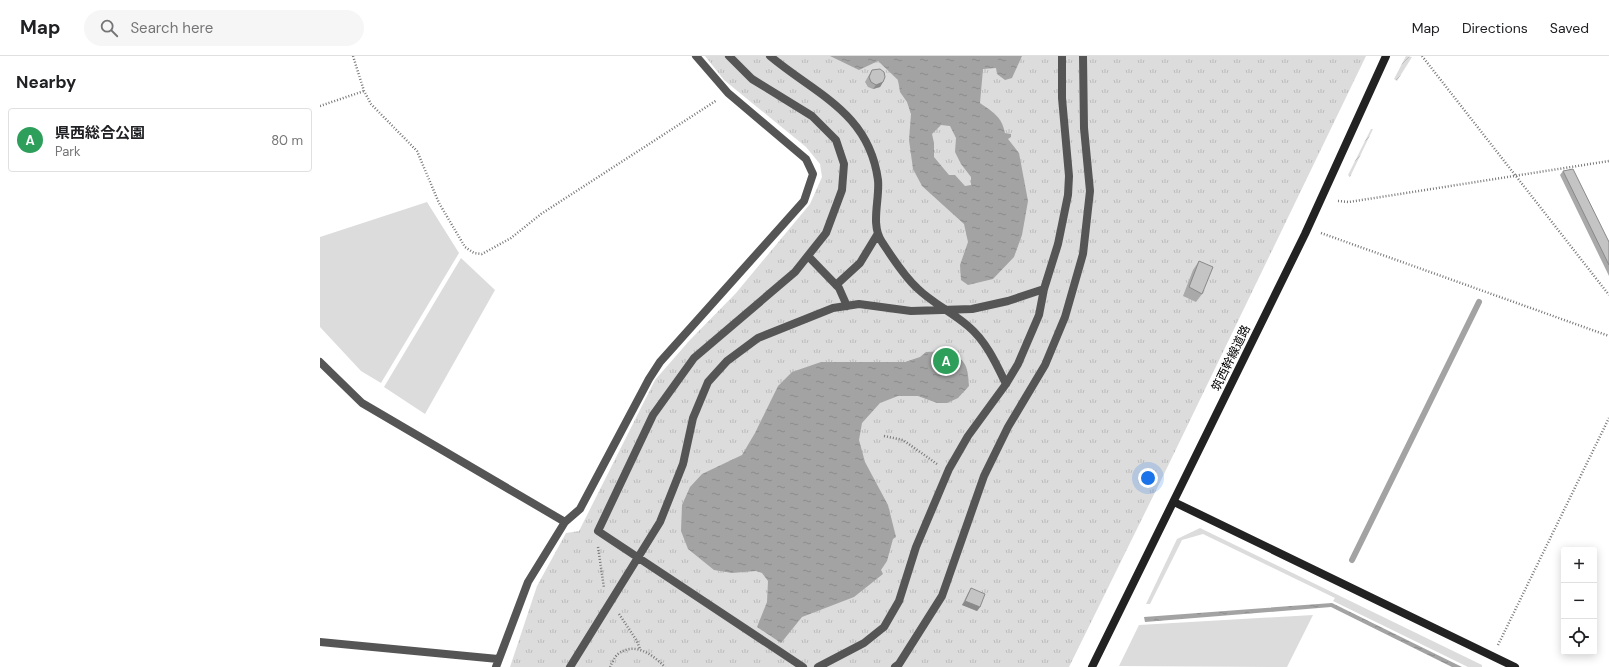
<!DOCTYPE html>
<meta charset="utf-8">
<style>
body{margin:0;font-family:"DM Sans","Noto Sans JP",sans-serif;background:#f6f6f6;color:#202124}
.controls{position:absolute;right:12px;bottom:12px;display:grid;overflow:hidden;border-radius:4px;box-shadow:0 2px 10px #0003}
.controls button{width:36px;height:36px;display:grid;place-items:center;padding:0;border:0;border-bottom:1px solid #e0e0e0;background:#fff;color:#202124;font:20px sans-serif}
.you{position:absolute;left:828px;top:422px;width:14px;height:14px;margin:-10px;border:3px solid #fff;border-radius:50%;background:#1a73e8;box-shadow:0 0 0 6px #1a73e833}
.badge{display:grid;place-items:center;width:26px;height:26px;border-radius:50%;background:#000;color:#fff;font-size:13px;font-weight:700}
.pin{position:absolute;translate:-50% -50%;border:2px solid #fff;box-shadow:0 1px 4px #0006}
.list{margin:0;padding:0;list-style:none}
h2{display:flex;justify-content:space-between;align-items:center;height:52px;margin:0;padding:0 16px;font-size:17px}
h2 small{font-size:13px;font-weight:400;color:#757577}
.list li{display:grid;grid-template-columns:26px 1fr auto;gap:12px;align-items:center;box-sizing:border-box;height:64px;margin:0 8px 8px;padding:0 8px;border:1px solid #e0e0e0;border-radius:4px}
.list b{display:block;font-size:15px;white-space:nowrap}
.list p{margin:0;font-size:13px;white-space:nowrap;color:#757577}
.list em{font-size:13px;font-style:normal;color:#757577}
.icon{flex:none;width:22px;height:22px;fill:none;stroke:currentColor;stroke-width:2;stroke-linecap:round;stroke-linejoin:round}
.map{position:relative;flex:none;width:1289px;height:611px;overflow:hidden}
header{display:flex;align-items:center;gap:24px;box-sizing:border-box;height:56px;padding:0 20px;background:#fff;border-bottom:1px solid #e0e0e0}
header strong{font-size:19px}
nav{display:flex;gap:22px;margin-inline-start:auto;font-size:14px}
.search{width:280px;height:36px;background:#f6f6f6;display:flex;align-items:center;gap:10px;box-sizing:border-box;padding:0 14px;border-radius:22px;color:#757577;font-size:15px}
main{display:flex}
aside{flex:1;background:#fff}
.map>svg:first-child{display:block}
.grass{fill:#dcdcdc}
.park{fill:url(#park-tufts)}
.garden{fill:url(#garden-furrows)}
.water{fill:url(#water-ripples);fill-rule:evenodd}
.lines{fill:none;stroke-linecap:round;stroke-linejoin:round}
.stream{stroke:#a3a3a3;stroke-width:6}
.path{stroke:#777;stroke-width:2.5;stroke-dasharray:1 2;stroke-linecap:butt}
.lane{stroke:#555;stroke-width:8}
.street{stroke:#555;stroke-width:8}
.secondary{stroke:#222;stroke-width:8}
.wall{fill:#a9a9a9}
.shaded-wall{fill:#898989}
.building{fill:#c4c4c4;stroke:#898989}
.labels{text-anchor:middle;stroke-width:4;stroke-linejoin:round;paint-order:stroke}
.street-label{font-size:12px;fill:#000;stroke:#fff}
</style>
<header>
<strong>Map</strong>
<div class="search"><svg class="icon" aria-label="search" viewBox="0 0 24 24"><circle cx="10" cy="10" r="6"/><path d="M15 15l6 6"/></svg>Search here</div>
<nav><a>Map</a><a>Directions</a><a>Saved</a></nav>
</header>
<main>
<aside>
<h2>Nearby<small></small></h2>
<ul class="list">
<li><span class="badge" style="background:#2e9e5b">A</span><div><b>県西総合公園</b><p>Park</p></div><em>80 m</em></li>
</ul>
</aside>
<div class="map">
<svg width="1289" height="611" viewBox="0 0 1289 611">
<defs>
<pattern id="park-tufts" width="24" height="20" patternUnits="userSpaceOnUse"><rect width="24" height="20" fill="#dcdcdc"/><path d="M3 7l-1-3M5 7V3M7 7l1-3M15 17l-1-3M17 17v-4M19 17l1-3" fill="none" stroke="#bbb"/></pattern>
<pattern id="garden-furrows" width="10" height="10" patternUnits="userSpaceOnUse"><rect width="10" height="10" fill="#dcdcdc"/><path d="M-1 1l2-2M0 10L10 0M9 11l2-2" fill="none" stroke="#bbb"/></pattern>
<pattern id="water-ripples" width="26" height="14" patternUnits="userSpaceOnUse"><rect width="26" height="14" fill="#a3a3a3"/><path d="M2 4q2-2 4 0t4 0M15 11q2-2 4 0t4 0" fill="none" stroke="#8b8b8b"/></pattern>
</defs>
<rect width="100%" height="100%" fill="#fff"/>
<path class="grass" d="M107,146L139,197L61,327L41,315L0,271V181Z
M141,202L175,234L105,358L64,331Z
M880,472L1162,609V611H1148L1013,545L1015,542L883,478L862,484L830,548H826L857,483Z
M993,559L967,611L799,610L819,569Z"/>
<path class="park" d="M385,0H1046L845,416L749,611H190L217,530L246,477L259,475L335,324L369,285L416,237L490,148L502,121L500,108L486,91L404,24Z"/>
<path class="garden" d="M1086,0L1092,1L1077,25L1074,23Z
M1051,73H1053L1030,121L1028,119Z"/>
<path class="water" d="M510,0H702L692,22L685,24L677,18L676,12L663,13L660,47C673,56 682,61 685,77L691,78V81L688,83L699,97L708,145L702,179L694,201L673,223L648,229L641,224L640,209L648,186L644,168L602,130L593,113L589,84L591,58L587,46L580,36L578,24L558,5L539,14ZM621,69L630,70L636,82L635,96L641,108L651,121V129L645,130L635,119H629L614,101V87L612,78Z
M625,295C646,302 648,310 649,330L638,342L627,347H617L598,340H578L560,347L542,367L539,384L545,406L568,449L576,481L573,483L567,505L561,514L563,518L534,541L482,561L461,587L437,571L447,546L448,525L442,517L436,515L412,517L394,514L368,493L361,475L362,449L370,431L382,418L422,399L435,377L458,330L472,316L501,306H585L600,301L606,296Z
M1012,547L1142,611H1132L1011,551L825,566L824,561Z"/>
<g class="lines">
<path class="stream" d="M1032,504L1159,246"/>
<path class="path" d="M33,0L44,35L51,48L97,95L119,147L145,191L154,197L162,198L191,182L221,158L397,44
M1102,0L1289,239
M0,50L44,35
M1018,145L1029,146L1289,105
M1001,177L1289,280
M564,380L583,384L617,408
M278,491L284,532
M299,558L317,585L320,593
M1178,589L1289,362
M290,611C292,607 295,600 298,598C315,585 333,599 345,611"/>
<path class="lane" d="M409,0L432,23L492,60L516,84L524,108L522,134L506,177L475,216L374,302L333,359L278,475L483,611
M450,0C495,38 549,56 558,124C560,143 550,169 562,186C572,201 583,219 597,232C612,247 632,256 648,270C666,285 676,307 686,328
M488,200L519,232L527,250
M516,229L540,207L557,179
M250,611L340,466L363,408L373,362L388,326L407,305L438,282L513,252L539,248L591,255L652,253L688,245L724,233
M498,611L544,587L564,571L579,545L596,491L629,413L648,380L686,328L698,308L719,259L724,233L738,188L748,139L749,120L742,42V0
M575,611L579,608L622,540L664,420L688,371L725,309L745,261L763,198L770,135L764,72L763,0"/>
<path class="street" d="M0,306L42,347L245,466
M0,586L178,603
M176,611L208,526L245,466L260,453L329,323L340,306L484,145L493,118L486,103L408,37L376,0"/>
<path class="secondary" d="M854,446L1195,611
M772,611L985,178L1066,0"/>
</g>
<path class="wall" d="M552,14L563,26L560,31L553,33L548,31L545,26L549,19Z
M1243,115L1289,186V220L1240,119Z
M879,205L882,238L876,246L863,240L873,214Z
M651,532L660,551L657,555L642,549L648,537Z"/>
<path class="shaded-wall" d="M563,26L560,31L553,33L556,29Z
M645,545L660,551L657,555L642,549Z"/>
<path class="building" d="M560,13L564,16L565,21L563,26L556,29L551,26L549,21L552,14Z
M1253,113L1289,186V209L1243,115Z
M879,205L893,211L882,238L869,231Z
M651,532L665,538L660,551L645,545Z"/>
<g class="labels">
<g class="street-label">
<text transform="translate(911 302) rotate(-64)" y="4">筑西幹線道路</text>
</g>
</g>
</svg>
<div class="controls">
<button>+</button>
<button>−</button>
<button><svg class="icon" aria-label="locate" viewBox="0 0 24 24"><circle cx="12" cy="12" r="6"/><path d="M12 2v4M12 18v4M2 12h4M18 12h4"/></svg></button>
</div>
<div class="you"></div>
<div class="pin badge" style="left:626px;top:305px;background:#2e9e5b">A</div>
</div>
</main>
